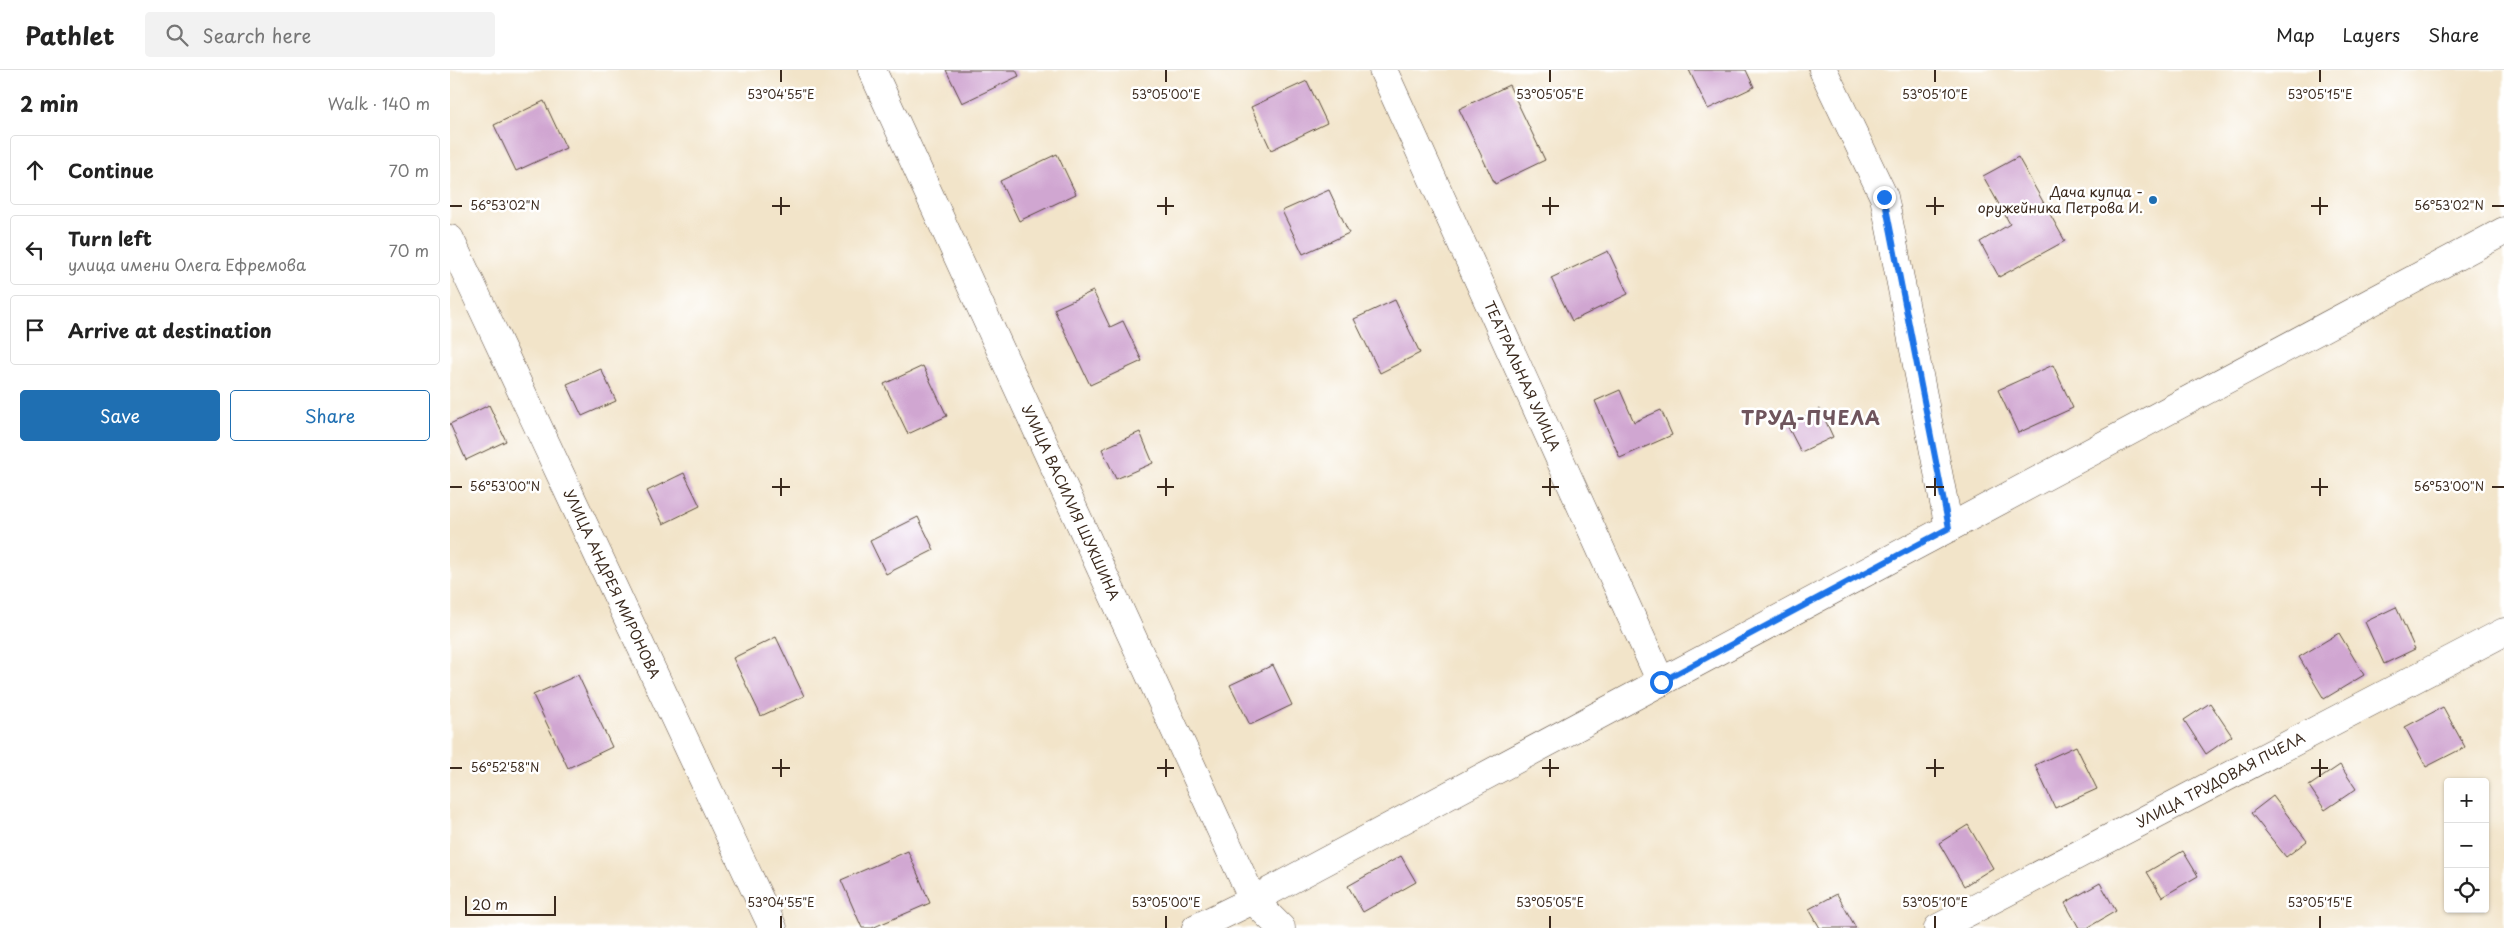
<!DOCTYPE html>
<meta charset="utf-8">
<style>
body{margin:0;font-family:"Playpen Sans",sans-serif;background:#f2f2f2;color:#222}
.controls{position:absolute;right:15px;bottom:15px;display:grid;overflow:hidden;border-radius:5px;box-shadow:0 1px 4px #0004}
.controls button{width:45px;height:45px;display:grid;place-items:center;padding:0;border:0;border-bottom:1px solid #e0e0e0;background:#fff;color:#222;font:25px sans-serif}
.scale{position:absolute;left:15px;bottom:12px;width:91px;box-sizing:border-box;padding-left:5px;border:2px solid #3b2a1e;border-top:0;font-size:14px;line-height:18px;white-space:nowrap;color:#3b2a1e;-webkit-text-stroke:4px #fff;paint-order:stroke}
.stop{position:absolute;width:15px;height:15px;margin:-11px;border:4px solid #1a73e8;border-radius:50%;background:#fff}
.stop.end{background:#1a73e8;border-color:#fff;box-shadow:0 1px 5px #0008}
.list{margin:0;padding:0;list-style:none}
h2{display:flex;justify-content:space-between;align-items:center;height:65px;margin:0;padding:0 20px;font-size:21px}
h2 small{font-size:16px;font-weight:400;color:#767676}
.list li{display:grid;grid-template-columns:32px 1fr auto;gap:15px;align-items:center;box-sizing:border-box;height:70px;margin:0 10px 10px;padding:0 10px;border:1px solid #e0e0e0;border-radius:5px}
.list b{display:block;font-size:19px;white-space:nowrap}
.list p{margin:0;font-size:16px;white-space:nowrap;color:#767676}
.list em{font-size:16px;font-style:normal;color:#767676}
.actions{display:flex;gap:10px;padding:15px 20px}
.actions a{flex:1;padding:11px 0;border:1px solid #1f6fb2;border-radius:5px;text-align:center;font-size:18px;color:#1f6fb2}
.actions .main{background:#1f6fb2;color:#fff}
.icon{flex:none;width:28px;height:28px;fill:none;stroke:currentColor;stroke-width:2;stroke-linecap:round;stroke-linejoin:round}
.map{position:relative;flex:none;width:2054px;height:858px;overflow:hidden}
header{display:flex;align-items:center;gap:30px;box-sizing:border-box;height:70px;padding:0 25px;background:#fff;border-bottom:1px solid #e0e0e0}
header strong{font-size:24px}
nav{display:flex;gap:28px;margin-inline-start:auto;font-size:18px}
.search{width:350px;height:45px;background:#f2f2f2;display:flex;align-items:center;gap:12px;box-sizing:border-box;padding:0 18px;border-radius:5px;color:#767676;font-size:19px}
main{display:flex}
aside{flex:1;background:#fff}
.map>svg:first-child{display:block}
.building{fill:#d0a6d1}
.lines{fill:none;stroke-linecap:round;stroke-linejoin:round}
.minor-casing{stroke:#564638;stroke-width:29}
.minor{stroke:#fff;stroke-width:28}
.route{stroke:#1a73e8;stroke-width:6}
.ticks{fill:none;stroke:#3b2a1e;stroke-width:2}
.poi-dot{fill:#1f6fb2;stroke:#fff;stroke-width:2}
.labels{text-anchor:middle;stroke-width:5;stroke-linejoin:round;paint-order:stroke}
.poi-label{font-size:14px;fill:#3b2a1e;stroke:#fff;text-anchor:end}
.street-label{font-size:14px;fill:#3b2a1e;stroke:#fff}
.district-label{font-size:19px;font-weight:bold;letter-spacing:1px;fill:#6f555d;stroke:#fff}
.ticks-label{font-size:12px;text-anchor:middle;fill:#3b2a1e;stroke:#fff;stroke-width:5;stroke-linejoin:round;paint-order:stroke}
</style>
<header>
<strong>Pathlet</strong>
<div class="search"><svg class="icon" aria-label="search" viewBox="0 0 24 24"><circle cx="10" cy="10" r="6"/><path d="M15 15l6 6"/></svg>Search here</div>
<nav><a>Map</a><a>Layers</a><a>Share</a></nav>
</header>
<main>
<aside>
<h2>2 min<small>Walk · 140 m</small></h2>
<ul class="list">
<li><svg class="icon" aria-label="ahead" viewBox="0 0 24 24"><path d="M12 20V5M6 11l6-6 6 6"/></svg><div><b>Continue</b></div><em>70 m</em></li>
<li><svg class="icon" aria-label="left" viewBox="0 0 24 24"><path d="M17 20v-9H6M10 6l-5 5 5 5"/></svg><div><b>Turn left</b><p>улица имени Олега Ефремова</p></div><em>70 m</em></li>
<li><svg class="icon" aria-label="arrive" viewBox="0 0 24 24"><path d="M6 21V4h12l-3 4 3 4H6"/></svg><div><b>Arrive at destination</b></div></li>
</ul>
<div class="actions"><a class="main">Save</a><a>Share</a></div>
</aside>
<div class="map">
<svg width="2054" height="858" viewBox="0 0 2054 858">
<rect width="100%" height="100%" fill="#fff"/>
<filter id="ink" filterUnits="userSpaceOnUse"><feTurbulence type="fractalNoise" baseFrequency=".02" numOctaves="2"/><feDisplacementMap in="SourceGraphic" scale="10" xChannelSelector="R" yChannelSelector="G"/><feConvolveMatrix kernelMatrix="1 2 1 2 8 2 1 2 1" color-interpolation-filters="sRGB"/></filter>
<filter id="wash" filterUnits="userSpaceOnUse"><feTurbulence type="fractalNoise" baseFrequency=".0096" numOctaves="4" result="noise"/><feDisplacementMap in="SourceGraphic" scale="20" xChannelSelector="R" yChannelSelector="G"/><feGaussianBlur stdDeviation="1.12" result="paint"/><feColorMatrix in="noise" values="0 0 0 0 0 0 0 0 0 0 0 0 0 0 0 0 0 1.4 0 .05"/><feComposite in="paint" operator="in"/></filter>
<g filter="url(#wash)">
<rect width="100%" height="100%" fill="#f2e4c9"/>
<g id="blocks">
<path class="building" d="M496,0H566L569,6L512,33Z
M1239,0H1296L1304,17L1258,39Z
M857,11L877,53L821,80L801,37Z
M1059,15L1095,90L1045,114L1009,39Z
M94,31L116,78L66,101L44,55Z
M607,84L626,124L569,151L550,111Z
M1568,87L1615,171L1549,207L1530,172L1560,154L1533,106Z
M879,120L899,163L853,184L832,141Z
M1158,181L1178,224L1122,251L1101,208Z
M643,221L660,257L673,251L692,291L640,315L604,239Z
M945,230L970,283L930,303L904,249Z
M1603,295L1623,338L1568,363L1548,320Z
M473,296L497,346L458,364L434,314Z
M151,299L166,331L132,346L117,314Z
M1170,320L1184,352L1211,340L1222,365L1170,388L1145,331Z
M39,335L56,371L16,390L0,354Z
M1370,339L1383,367L1351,382L1337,355Z
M690,362L703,393L666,409L652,379Z
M234,403L250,436L213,454L197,421Z
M468,447L484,480L436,504L420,471Z
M1946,537L1965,579L1934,594L1915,552Z
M1889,563L1914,605L1874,629L1849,587Z
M326,567L354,626L311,646L283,588Z
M823,595L842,635L800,655L780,615Z
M128,605L162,677L118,698L83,625Z
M1760,633L1782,666L1756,684L1734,650Z
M1993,637L2015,677L1976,697L1955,657Z
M1626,676L1647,719L1605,738L1585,695Z
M1890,695L1906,719L1875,740L1859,716Z
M1823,726L1857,771L1836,787L1801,743Z
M1518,755L1543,798L1514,816L1489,773Z
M458,781L480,833L422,858H412L391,810Z
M1733,781L1748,806L1712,827L1697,802Z
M951,786L966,812L913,842L898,816Z
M1650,813L1666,841L1637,858H1629L1615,833Z
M1387,824L1406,858H1370L1359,839Z"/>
</g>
</g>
<g filter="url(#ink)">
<use href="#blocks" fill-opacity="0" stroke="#564638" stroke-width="1"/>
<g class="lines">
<defs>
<g id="minor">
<path id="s1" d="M422,0L803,830L831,858"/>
<path id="s2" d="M933,0L1211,612"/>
<path d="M1373,0L1434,127L1499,458"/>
<path id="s3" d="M0,169L323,858"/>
<path d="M746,858L803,830L2054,161"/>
<path id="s4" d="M1488,858L2054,562"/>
</g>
</defs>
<use href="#minor" class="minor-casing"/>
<use href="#minor" class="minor"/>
</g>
</g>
<g class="lines" filter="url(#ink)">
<path class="route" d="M1211,612L1499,458L1434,127"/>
</g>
<path class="ticks" d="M331,0V12M716,0V12M1100,0V12M1485,0V12M1870,0V12M331,127V145M716,127V145M1100,127V145M1485,127V145M1870,127V145M0,136H12M322,136H340M707,136H724M1092,136H1109M1476,136H1494M1861,136H1878M2042,136H2054M331,408V426M716,408V426M1100,408V426M1485,408V426M1870,408V426M0,417H12M322,417H340M707,417H724M1092,417H1109M1476,417H1494M1861,417H1878M2042,417H2054M331,689V707M716,689V707M1100,689V707M1485,689V707M1870,689V707M0,698H12M322,698H340M707,698H724M1092,698H1109M1476,698H1494M1861,698H1878M331,846V858M716,846V858M1100,846V858M1485,846V858M1870,846V858"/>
<circle class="poi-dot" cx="1703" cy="130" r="5"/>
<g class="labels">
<g class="poi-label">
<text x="1693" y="127">Дача купца -<tspan x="1693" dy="16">оружейника Петрова И.</tspan></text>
</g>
<g class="street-label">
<text dy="5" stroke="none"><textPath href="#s2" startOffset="336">ТЕАТРАЛЬНАЯ УЛИЦА</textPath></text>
<text dy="5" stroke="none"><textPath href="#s1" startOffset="476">УЛИЦА ВАСИЛИЯ ШУКШИНА</textPath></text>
<text dy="5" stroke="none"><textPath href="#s3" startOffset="381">УЛИЦА АНДРЕЯ МИРОНОВА</textPath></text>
<text dy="5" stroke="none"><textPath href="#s4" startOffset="319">УЛИЦА ТРУДОВАЯ ПЧЕЛА</textPath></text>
</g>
<g class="district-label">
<text x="1361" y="355">ТРУД-ПЧЕЛА</text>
</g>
</g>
<g class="ticks-label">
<text x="331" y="29">53°04'55"E</text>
<text x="716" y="29">53°05'00"E</text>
<text x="1100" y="29">53°05'05"E</text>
<text x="1485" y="29">53°05'10"E</text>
<text x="1870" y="29">53°05'15"E</text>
<text x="55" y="140">56°53'02"N</text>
<text x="1999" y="140">56°53'02"N</text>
<text x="55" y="421">56°53'00"N</text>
<text x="1999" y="421">56°53'00"N</text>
<text x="55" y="702">56°52'58"N</text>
<text x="331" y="837">53°04'55"E</text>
<text x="716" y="837">53°05'00"E</text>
<text x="1100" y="837">53°05'05"E</text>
<text x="1485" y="837">53°05'10"E</text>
<text x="1870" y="837">53°05'15"E</text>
</g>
</svg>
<div class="controls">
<button>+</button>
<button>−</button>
<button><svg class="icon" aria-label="locate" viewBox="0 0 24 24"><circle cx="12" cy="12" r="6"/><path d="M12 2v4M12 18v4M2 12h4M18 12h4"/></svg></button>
</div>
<div class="scale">20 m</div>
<div class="stop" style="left:1211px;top:612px"></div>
<div class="stop end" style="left:1434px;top:127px"></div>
</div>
</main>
